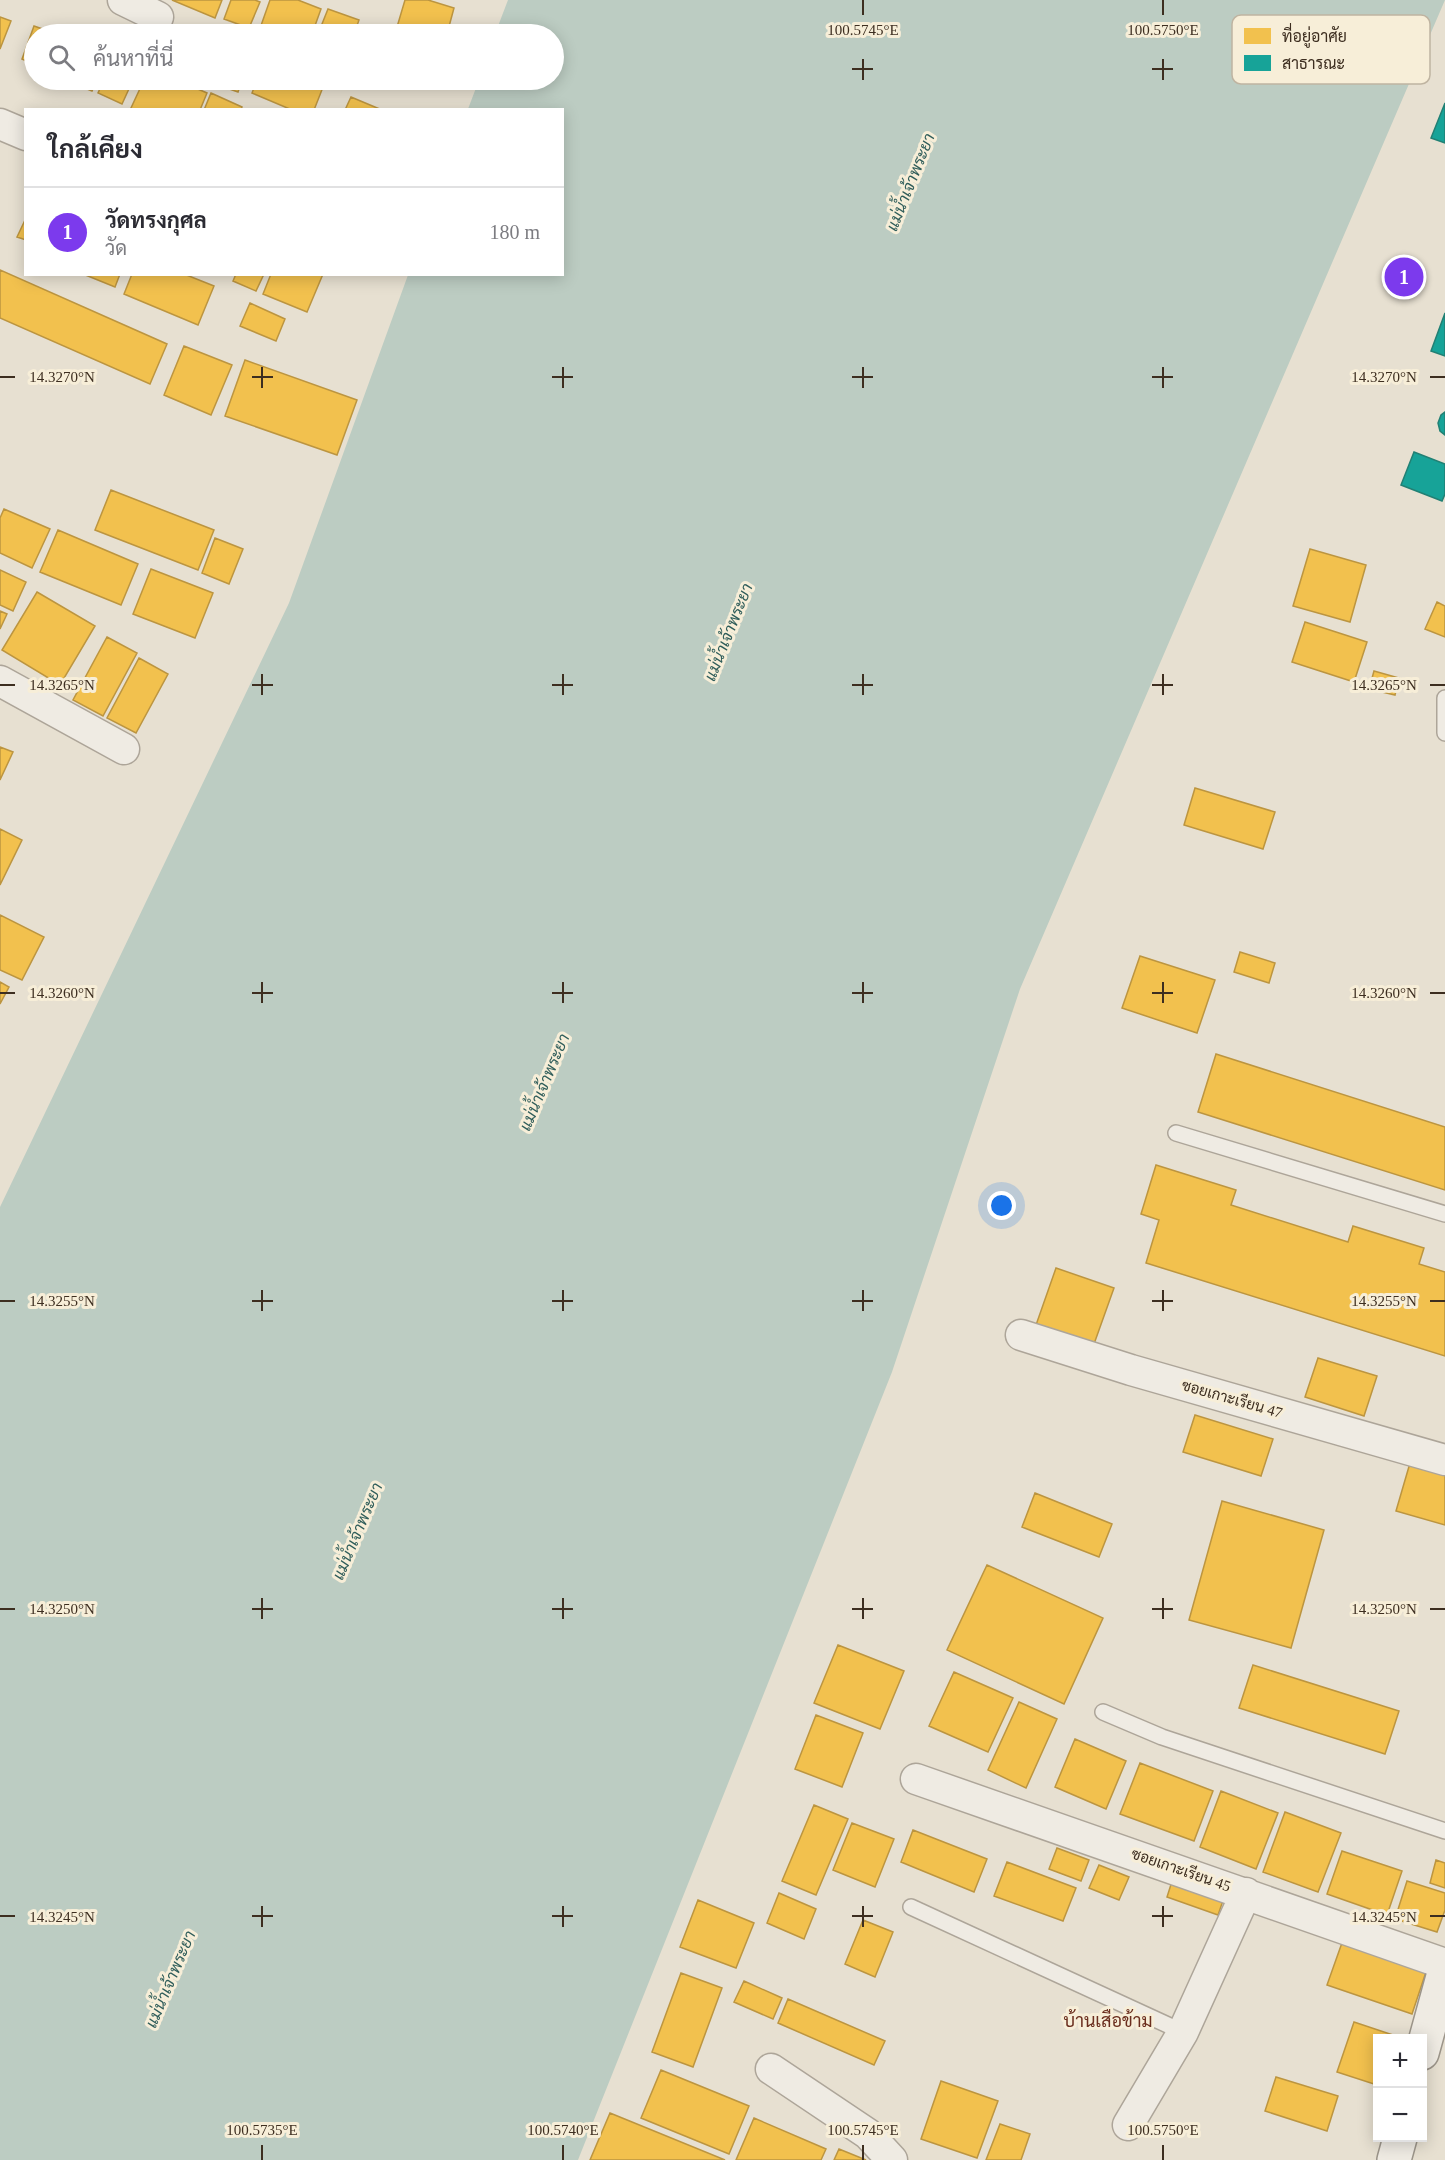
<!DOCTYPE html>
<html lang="th">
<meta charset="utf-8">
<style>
body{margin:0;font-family:"Times New Roman",Sarabun,serif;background:#f7f7f7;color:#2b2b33}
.controls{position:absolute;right:18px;bottom:18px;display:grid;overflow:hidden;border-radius:0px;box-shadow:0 3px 15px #0003}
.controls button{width:54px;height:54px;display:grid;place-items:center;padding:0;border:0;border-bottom:2px solid #e1e1e2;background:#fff;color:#2b2b33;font:30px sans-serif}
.you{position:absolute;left:1002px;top:1206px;width:21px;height:21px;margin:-15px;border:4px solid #fff;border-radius:50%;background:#1a73e8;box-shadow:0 0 0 9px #1a73e833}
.badge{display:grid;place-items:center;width:39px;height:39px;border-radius:50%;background:#7c3aed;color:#fff;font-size:20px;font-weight:700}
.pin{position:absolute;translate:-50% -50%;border:3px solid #fff;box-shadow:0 2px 6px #0006}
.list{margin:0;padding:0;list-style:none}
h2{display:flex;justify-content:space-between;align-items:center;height:78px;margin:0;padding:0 24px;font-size:26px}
h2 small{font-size:20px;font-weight:400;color:#7c7c81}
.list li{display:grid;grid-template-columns:39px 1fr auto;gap:18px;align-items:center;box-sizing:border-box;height:90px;padding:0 24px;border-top:2px solid #e1e1e2}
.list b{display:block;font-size:22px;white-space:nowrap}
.list p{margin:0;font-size:20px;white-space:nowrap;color:#7c7c81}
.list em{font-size:20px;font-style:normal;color:#7c7c81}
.icon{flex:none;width:33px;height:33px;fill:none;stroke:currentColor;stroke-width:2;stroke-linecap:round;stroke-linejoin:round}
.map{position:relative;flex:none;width:1445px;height:2160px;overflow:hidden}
.search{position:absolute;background:#fff;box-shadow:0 3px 15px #0003;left:24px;top:24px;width:540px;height:66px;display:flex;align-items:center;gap:15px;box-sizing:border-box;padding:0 21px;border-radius:33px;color:#7c7c81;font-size:22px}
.panel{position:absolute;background:#fff;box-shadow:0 3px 15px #0003;left:24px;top:108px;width:540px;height:168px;border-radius:0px}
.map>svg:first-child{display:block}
.water{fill:#bcccc2}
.homes{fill:#f2c14e;stroke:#bc9540;stroke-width:1.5}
.public{fill:#17a398;stroke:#228074;stroke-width:1.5}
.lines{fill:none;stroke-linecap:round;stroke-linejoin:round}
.lane-casing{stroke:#ada599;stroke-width:18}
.street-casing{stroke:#ada599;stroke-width:33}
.secondary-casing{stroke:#9c958a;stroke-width:36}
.lane{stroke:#efebe3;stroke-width:15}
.street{stroke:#efebe3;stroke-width:30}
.secondary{stroke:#efebe3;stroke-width:33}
.ticks{fill:none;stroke:#3d2e20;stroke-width:2}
.labels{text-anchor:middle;stroke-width:6;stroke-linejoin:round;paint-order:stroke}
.street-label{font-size:15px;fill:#3d2e20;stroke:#f7eed8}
.water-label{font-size:16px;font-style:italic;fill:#2f5d5a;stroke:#f7eed8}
.quarter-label{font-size:18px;fill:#6b2e1e;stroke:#f7eed8}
.key{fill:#f7eed8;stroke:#bfb4a1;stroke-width:1.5}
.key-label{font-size:16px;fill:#3d2e20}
.ticks-label{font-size:15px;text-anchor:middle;fill:#3d2e20;stroke:#f7eed8;stroke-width:6;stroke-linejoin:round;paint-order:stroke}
</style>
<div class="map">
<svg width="1445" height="2160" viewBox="0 0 1445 2160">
<rect width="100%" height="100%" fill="#e7e0d1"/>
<path class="water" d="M508,0H1445L1020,989L892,1372L578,2160H0V1207L289,603L408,275L562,274V110L468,109L479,80H554V34H495Z"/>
<path class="homes" d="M172,0H222L215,18Z
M231,0H255L260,2L249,28L224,19Z
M270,0H298L321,9L312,34H258Z
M405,0H428L454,8L447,34H420L397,27Z
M328,9L359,20L354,34H318Z
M0,17L11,21L0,49Z
M34,26L57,34H34V64L22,59Z
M364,26L387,34H361Z
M65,80H97L92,91Z
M104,80H133L122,104L98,93Z
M144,80H177L207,93L200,110H134L131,108Z
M204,80H242L238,92Z
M257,80H319L325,82L314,110H292L252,93Z
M376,80H393L391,85Z
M211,93L242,107L241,110H204Z
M351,97L382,110H345Z
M26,218V240L17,237Z
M0,270L167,344L150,384L0,318Z
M83,274H120L115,287Z
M132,274H184L214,286L198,325L124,294Z
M236,274H264L256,291L233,281Z
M271,274H323L307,312L263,294Z
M250,303L285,319L276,341L240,326Z
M184,346L232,365L211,415L164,395Z
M245,360L357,400L337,455L225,416Z
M111,490L214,530L198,570L95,530Z
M4,509L50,529L32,568L0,553V518Z
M58,530L138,564L121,605L40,572Z
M215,538L243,549L229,584L202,573Z
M1310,549L1366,565L1350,622L1293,606Z
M151,569L213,593L195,638L133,614Z
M0,570L26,582L13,611L0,605Z
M37,592L95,626L60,685L2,650Z
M1437,602L1445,606V637L1425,629Z
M0,611L7,614L0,629Z
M1305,622L1367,642L1354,682L1292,662Z
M107,637L137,653L103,716L73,700Z
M139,658L168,674L136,733L107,718Z
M1374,671L1399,678L1395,695L1369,689Z
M0,747L13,752L0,780Z
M1195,788L1275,812L1263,849L1184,825Z
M0,829L22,840L0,885Z
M0,915L44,937L22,980L0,970Z
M1240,952L1275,963L1269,983L1234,972Z
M1140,956L1215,980L1197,1033L1122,1008Z
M0,982L9,987L0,1004Z
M1216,1054L1445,1127V1190L1198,1112Z
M1156,1165L1236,1190L1231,1205L1348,1242L1353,1226L1424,1248L1419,1264L1445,1272V1356L1146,1263L1159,1220L1141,1214Z
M1056,1268L1114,1288L1094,1344L1036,1325Z
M1318,1358L1377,1376L1364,1416L1305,1397Z
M1195,1415L1273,1439L1261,1476L1183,1452Z
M1410,1463L1445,1474V1525L1396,1511Z
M1035,1493L1112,1524L1099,1557L1022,1527Z
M1222,1501L1324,1530L1291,1648L1189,1620Z
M987,1565L1103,1618L1064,1704L947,1650Z
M838,1645L904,1671L880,1729L814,1703Z
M1253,1665L1399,1711L1385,1754L1239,1708Z
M954,1672L1013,1698L988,1752L929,1726Z
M1019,1702L1057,1719L1026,1788L988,1770Z
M816,1715L863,1733L842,1787L795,1769Z
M1075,1739L1126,1761L1106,1809L1055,1787Z
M1140,1763L1213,1791L1194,1841L1120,1814Z
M1221,1791L1278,1813L1256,1869L1200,1847Z
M814,1805L848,1819L816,1895L782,1881Z
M1285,1812L1341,1833L1318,1892L1263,1872Z
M852,1823L894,1839L875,1887L833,1870Z
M913,1830L987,1859L974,1892L901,1862Z
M1057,1848L1089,1860L1081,1881L1049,1869Z
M1342,1851L1402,1871L1387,1915L1327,1894Z
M1436,1860L1445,1863V1888L1430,1883Z
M1007,1862L1076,1888L1063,1921L994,1896Z
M1099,1865L1129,1877L1119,1900L1089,1888Z
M1174,1875L1226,1892L1218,1915L1167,1897Z
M1407,1881L1445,1893V1910L1437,1932L1395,1919Z
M779,1893L816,1909L804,1939L767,1923Z
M698,1900L754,1923L736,1968L680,1947Z
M863,1920L893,1932L875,1977L845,1964Z
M1343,1940L1427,1969L1412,2014L1327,1985Z
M681,1973L722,1988L693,2067L652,2052Z
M744,1981L782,1998L773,2019L734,2002Z
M788,1999L885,2041L874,2065L778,2023Z
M1354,2022L1393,2035L1392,2038H1378L1377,2085L1337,2072Z
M661,2070L749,2106L729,2154L641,2118Z
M1276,2077L1338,2096L1327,2131L1265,2111Z
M941,2081L998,2101L977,2158L921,2139Z
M610,2113L725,2160H590Z
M754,2118L826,2149L821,2160H736Z
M1000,2124L1030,2134L1021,2160H986Z
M839,2149L866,2160H834Z"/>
<path class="public" d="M1445,103V143L1431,138Z
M1445,313V356L1431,351Z
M1445,412V435L1440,431L1438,423L1441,415Z
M1414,452L1445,464V494L1442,501L1401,485Z"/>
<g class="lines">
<defs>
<path id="lane" d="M1445,698V733
M1176,1133L1445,1214
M1103,1712L1162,1737L1445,1831
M911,1907L1183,2032"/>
<path id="street" d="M123,0L158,17
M0,124L26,135
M0,681L124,749
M1021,1335L1131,1370L1445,1460
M916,1779L1445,1964
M771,2069L868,2134L892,2160
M1128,2125L1183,2032L1246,1893"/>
<path id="secondary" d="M1422,2053L1445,1969
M1394,2160L1400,2138"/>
</defs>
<use href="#lane" class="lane-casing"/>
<use href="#street" class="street-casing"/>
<use href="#secondary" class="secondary-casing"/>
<use href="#lane" class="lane"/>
<use href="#street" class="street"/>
<use href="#secondary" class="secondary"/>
</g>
<path class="ticks" d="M863,0V15M1163,0V15M863,59V80M1163,59V80M852,69H873M1152,69H1173M262,367V388M563,367V388M863,367V388M1163,367V388M0,377H15M252,377H273M552,377H573M852,377H873M1152,377H1173M1430,377H1445M262,674V695M563,674V695M863,674V695M1163,674V695M0,685H15M252,685H273M552,685H573M852,685H873M1152,685H1173M1430,685H1445M262,982V1003M563,982V1003M863,982V1003M1163,982V1003M0,993H15M252,993H273M552,993H573M852,993H873M1152,993H1173M1430,993H1445M262,1290V1311M563,1290V1311M863,1290V1311M1163,1290V1311M0,1301H15M252,1301H273M552,1301H573M852,1301H873M1152,1301H1173M1430,1301H1445M262,1598V1619M563,1598V1619M863,1598V1619M1163,1598V1619M0,1609H15M252,1609H273M552,1609H573M852,1609H873M1152,1609H1173M1430,1609H1445M262,1906V1927M563,1906V1927M863,1906V1927M1163,1906V1927M0,1916H15M252,1916H273M552,1916H573M852,1916H873M1152,1916H1173M1430,1916H1445M262,2145V2160M563,2145V2160M863,2145V2160M1163,2145V2160"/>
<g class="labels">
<g class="street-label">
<text transform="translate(1232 1399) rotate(16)" y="5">ซอยเกาะเรียน 47</text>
<text transform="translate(1181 1870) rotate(19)" y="5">ซอยเกาะเรียน 45</text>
</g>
<g class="water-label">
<text transform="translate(910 182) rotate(-68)" y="6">แม่น้ำเจ้าพระยา</text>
<text transform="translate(728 632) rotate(-68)" y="6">แม่น้ำเจ้าพระยา</text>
<text transform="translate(544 1082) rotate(-67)" y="6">แม่น้ำเจ้าพระยา</text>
<text transform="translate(357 1531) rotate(-67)" y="6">แม่น้ำเจ้าพระยา</text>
<text transform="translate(170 1979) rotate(-67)" y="6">แม่น้ำเจ้าพระยา</text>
</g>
<g class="quarter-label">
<text x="1108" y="2027">บ้านเสือข้าม</text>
</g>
</g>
<rect x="1232" y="15" width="198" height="69" rx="9" class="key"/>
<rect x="1244" y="28" width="27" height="16" fill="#f2c14e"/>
<rect x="1244" y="55" width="27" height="16" fill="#17a398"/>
<g class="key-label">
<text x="1282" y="42">ที่อยู่อาศัย</text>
<text x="1282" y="69">สาธารณะ</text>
</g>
<g class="ticks-label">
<text x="863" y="35">100.5745°E</text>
<text x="1163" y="35">100.5750°E</text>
<text x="62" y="382">14.3270°N</text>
<text x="1384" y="382">14.3270°N</text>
<text x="62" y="690">14.3265°N</text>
<text x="1384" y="690">14.3265°N</text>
<text x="62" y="998">14.3260°N</text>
<text x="1384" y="998">14.3260°N</text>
<text x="62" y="1306">14.3255°N</text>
<text x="1384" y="1306">14.3255°N</text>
<text x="62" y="1614">14.3250°N</text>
<text x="1384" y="1614">14.3250°N</text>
<text x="62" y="1922">14.3245°N</text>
<text x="1384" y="1922">14.3245°N</text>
<text x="262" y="2135">100.5735°E</text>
<text x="563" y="2135">100.5740°E</text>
<text x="863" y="2135">100.5745°E</text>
<text x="1163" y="2135">100.5750°E</text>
</g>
</svg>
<div class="controls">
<button>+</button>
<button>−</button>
</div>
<div class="you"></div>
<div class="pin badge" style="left:1404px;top:277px">1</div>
<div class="search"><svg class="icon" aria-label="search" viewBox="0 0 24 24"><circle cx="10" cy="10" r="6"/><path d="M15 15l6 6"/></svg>ค้นหาที่นี่</div>
<section class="panel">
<h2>ใกล้เคียง<small></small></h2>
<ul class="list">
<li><span class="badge">1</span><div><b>วัดทรงกุศล</b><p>วัด</p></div><em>180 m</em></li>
</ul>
</section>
</div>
